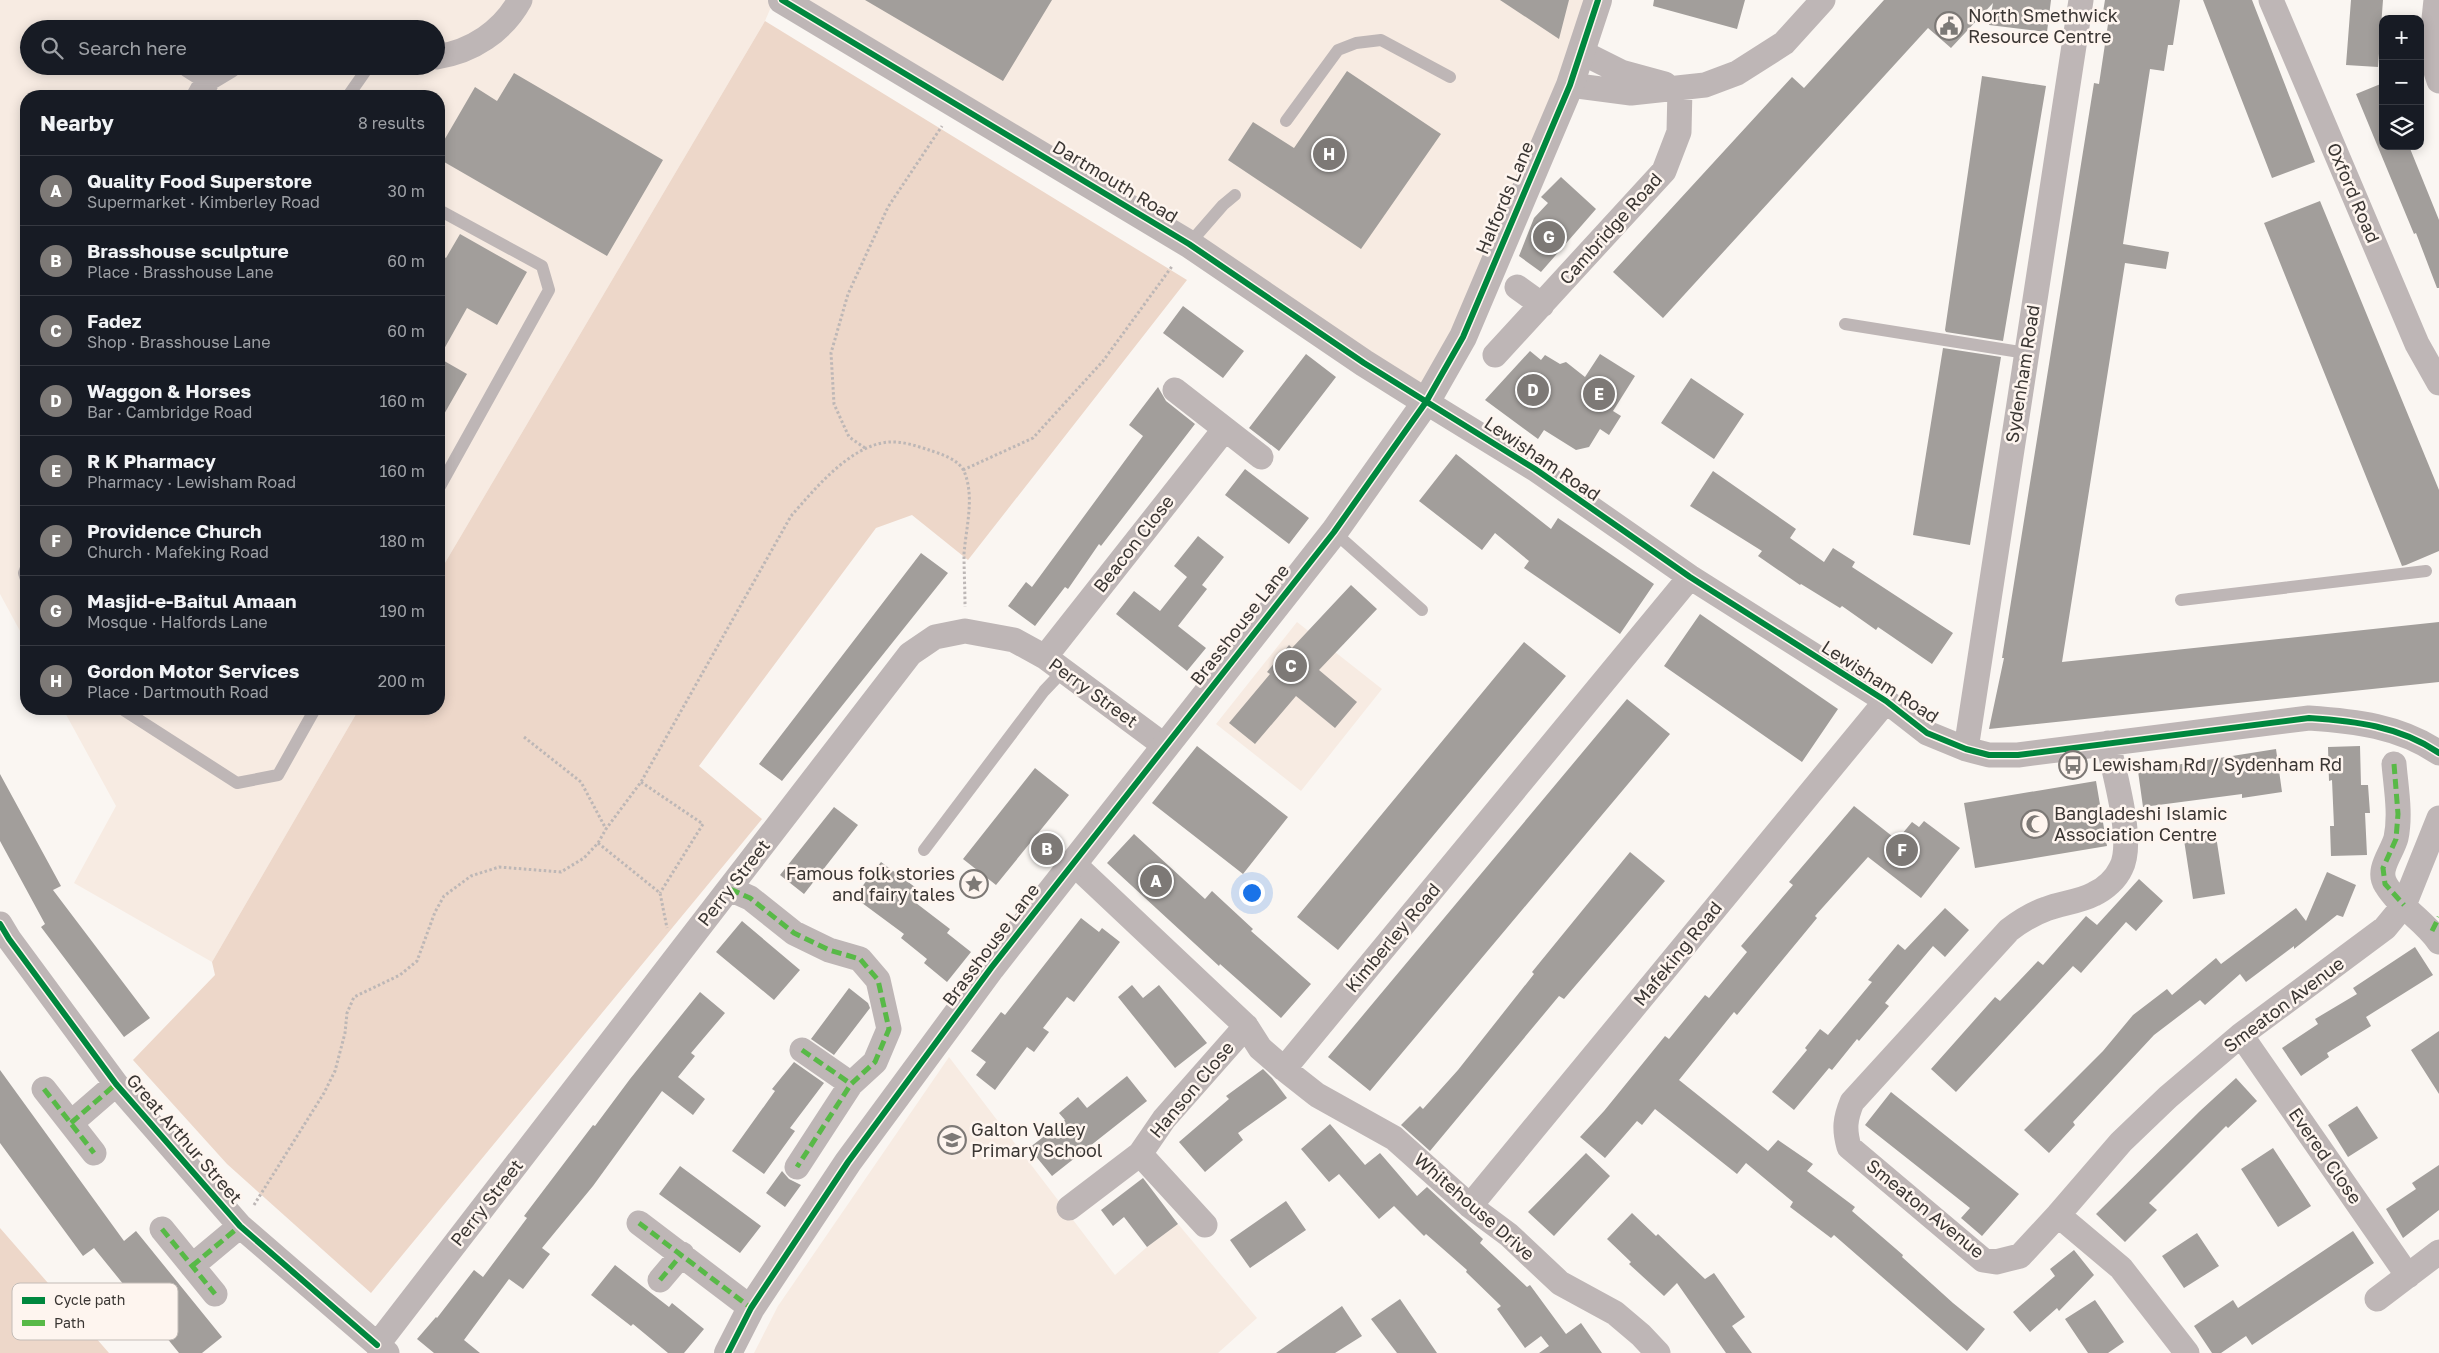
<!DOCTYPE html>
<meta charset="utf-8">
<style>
body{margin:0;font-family:"Golos Text",sans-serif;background:#20242c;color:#f1f3f6}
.controls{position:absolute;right:15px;top:15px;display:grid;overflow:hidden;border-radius:10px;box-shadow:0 2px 12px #0003}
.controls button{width:45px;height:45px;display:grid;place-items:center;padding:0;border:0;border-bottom:1px solid #363941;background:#171b24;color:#f1f3f6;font:25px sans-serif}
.you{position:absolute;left:1251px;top:892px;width:18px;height:18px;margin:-12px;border:4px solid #fff;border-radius:50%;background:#1a73e8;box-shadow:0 0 0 8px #1a73e833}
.badge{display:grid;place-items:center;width:32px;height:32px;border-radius:50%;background:#7d7976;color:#fff;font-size:16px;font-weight:700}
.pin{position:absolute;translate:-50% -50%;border:2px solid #fff;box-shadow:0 1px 5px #0006}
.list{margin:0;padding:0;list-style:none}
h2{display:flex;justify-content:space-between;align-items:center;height:65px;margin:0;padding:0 20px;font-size:21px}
h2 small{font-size:16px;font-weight:400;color:#9ea1a6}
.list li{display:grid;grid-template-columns:32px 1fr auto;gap:15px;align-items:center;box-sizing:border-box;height:70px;padding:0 20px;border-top:1px solid #363941}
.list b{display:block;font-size:19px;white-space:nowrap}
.list p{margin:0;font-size:16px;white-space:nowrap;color:#9ea1a6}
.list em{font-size:16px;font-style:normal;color:#9ea1a6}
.icon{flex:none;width:28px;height:28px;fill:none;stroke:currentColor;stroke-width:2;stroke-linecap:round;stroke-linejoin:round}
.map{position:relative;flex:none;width:2439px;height:1353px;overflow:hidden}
.search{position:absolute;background:#171b24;box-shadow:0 2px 12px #0003;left:20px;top:20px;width:425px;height:55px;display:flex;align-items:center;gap:12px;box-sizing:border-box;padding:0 18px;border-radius:28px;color:#9ea1a6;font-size:19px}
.panel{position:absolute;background:#171b24;box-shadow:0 2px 12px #0003;left:20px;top:90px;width:425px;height:625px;border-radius:20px}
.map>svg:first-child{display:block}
.built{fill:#f7ebe2;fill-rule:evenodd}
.green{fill:#edd7c9}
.building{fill:#a29e9b}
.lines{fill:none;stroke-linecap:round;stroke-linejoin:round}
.path{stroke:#bdb7b6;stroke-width:3;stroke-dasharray:2.5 2.5;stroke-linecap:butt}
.service{stroke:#beb6b6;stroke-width:12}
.minor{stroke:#beb6b6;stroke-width:25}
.tertiary{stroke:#beb6b6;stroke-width:28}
.quiet{stroke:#58b947;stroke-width:5;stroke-dasharray:10 5;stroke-linecap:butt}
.cycleway-casing{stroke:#fef5ef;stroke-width:9}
.cycleway{stroke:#00873e;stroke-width:6}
.labels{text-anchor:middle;stroke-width:5;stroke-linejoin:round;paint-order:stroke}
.poi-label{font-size:18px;fill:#3a3633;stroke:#fef5ef;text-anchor:start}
.street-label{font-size:18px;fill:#3a3633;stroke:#fef5ef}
.key{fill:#fef5ef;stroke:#c3bcb7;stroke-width:1}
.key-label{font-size:14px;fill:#3a3633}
</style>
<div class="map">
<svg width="2439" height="1353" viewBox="0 0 2439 1353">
<rect width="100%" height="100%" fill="#faf6f2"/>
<path class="built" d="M0,0H774L765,21L439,573V96H26V642L0,594ZM29,29H436V66H29Z
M782,0H1598L1426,402Z
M1297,622L1382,689L1301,791L1216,724Z
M63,709H359L212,962L74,883L116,806Z
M949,1057L1115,1275L1147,1247L1178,1224L1257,1318L1218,1353H754L778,1306Z"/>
<path class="green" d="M765,21L1187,280L968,560L912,515L876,528L699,766L762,819L371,1293L227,1164L133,1060L215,975L212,962L359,709H439V573Z
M0,1228L109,1353H0Z"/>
<path class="building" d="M865,0H1052L1003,81Z
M1500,0H1569L1559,39Z
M1654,0H1745L1737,29L1653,6Z
M1884,0H2051L2047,32L1989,25L1993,3L1951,48L1928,28L1663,318L1613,272L1792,77L1804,88Z
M2105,0H2180L2173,45H2168L2164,71L2150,69L2123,244L2169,252L2166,269L2125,263L2062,662L2439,622V682L1989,729L2004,658H2002L2094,83L2099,84L2108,24H2101Z
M2203,0H2252L2315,162L2272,178Z
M2351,0H2383L2378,67L2346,65Z
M1347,71L1441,134L1361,249L1228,160L1253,122L1294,148Z
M514,73L663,160L607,256L439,159V149L475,87L497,101Z
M1982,76L2046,86L2003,341L1946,332L1945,330Z
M2383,83V146H2409L2439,220V288H2437L2416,233L2414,234L2356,94Z
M1561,177L1596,209L1541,272L1519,256L1534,218L1548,203L1541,197Z
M2320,201L2439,490V551L2406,565L2402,566L2264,223Z
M460,234L527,272L497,325L467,308L439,358L467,374L439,423V254L446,258Z
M1183,306L1244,351L1223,378L1163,333Z
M1943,348L2001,357L1970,545L1913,535Z
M1530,351L1541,360L1545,355L1560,364L1566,362L1585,377L1600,354L1635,376L1613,411L1621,416L1609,435L1600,429L1589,447L1576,450L1544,430L1538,439L1485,400Z
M1306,354L1336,377L1279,451L1249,428Z
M1691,378L1744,414L1714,459L1661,423Z
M1158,387L1166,401L1195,424L1101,546L1099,544L1068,589L1065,587L1035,626L1008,606L1026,582L1032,587L1143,436L1129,425Z
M1456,454L1551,529L1558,518L1654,584L1620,634L1524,568L1529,561L1495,533L1482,550L1419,501Z
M1245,469L1309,518L1289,544L1225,495Z
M1713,471L1796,529L1790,538L1824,562L1833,548L1855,562L1852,567L1953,633L1932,664L1878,627L1876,630L1842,606L1840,608L1801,584L1800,585L1758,556L1762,551L1690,506Z
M1198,536L1224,557L1202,585L1207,589L1178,626L1206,648L1187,671L1116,614L1134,591L1160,611L1187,577L1174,566Z
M921,553L948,573L782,781L759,764Z
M1351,585L1377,609L1319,670L1357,702L1335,728L1296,696L1255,744L1229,723L1270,674L1267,672L1289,645L1292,648Z
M1700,614L1838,709L1802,762L1664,666Z
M1524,642L1566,676L1338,950L1297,917Z
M1627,699L1670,734L1370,1091L1328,1057Z
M1197,746L1288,817L1243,874L1152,803Z
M2360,746L2361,785H2368L2370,813H2365L2367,855L2331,856L2330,826H2334L2332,780L2329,781L2328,747Z
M2276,749L2282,792L2242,798V794L2143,807L2138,771Z
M1035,768L1069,795L996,885L963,859Z
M0,774L61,886L53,890L150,1018L124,1037L41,927L45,924L0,841Z
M2096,781L2107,846L1975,868L1964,803Z
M1854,806L1897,840L1912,822L1919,827L1924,821L1960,848L1921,898L1868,857L1815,916L1817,918L1737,1015L1734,1012L1679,1080L1768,1151L1778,1140L1813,1164L1807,1171L1855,1207L1852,1211L1903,1255L1902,1257L1953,1303L1985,1329L1967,1351L1834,1235L1831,1238L1790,1207L1793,1202L1746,1163L1737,1174L1655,1109L1642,1125L1637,1121L1605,1158L1580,1137L1604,1111L1665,1036L1669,1039L1705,995L1709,998L1747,952L1741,946L1793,885L1789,882Z
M834,807L858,825L804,894L780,875Z
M1134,834L1205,899L1212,891L1253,929L1251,931L1311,984L1281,1018L1220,964L1219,966L1107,863Z
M2216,836L2225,894L2193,899L2184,840Z
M1630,852L1665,881L1564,999L1559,996L1430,1151L1401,1125L1420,1106L1423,1109L1458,1070L1534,974L1532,972Z
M881,862L923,893L916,903L950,929L947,933L971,952L947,982L924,963L927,959L901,938L904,934L854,897Z
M2327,872L2356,885L2343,917L2337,915L2294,949V946L2246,982L2240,974L2205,1005L2200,1000L2154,1035L2073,1122L2075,1125L2049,1153L2024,1130L2103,1051L2133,1015L2167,989L2172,995L2216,958L2221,964L2296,908L2306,921Z
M2139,879L2163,901L2136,931L2126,922L2081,973L2073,966L1956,1092L1931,1069L1995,997L2000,1001L2038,961L2043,965L2086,916L2097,925Z
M1945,908L1969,930L1945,957L1933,946L1885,1003L1889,1006L1859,1041L1857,1039L1832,1070L1829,1068L1794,1110L1772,1092L1807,1050L1805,1048L1820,1029L1828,1035L1872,982L1868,980L1898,944L1905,950Z
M1081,918L1099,932L1102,928L1120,942L1074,1002L1067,997L1043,1028L1049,1032L1034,1052L1027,1047L995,1090L976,1075L986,1062L971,1051L1001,1012L1005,1015Z
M742,921L800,970L774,1000L716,952Z
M2415,947L2433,975L2366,1017L2371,1026L2327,1053L2329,1057L2301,1076L2282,1048L2318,1024L2315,1019L2357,994L2353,988Z
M1132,985L1143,998L1159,985L1207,1043L1175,1068L1118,997Z
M849,988L868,1003L870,1008L834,1055L811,1039Z
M700,992L725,1013L691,1053L695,1056L678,1077L705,1099L693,1115L662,1091L593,1186L542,1248L550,1254L523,1289L509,1279L464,1340L480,1353H434L417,1339L436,1317L437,1318L474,1270L483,1277L527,1218L524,1216L593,1125L595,1126L630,1079Z
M2439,1031V1094L2411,1050Z
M794,1062L824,1083L790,1128L795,1131L764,1174L732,1151L775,1091L772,1089Z
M1263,1069L1272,1078L1287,1098L1238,1133L1243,1140L1205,1172L1179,1142L1229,1099L1226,1096Z
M0,1070L124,1241L136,1231L222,1337L202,1353H179L94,1248L83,1256L0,1143Z
M1127,1076L1147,1101L1052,1176L1029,1148L1065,1120L1059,1113L1078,1097L1087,1108Z
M2236,1078L2257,1101L2228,1128L2226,1126L2149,1203L2157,1210L2125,1242L2096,1214L2200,1111Z
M1891,1092L2019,1194L1982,1236L1961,1218L1970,1208L1865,1125Z
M2357,1106L2378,1138L2348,1157L2328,1125Z
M1330,1124L1365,1165L1380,1153L1417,1196L1427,1187L1483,1239L1480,1243L1527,1287L1530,1285L1566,1334L1581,1323L1602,1353H1539L1549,1346L1541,1336L1525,1348L1497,1309L1501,1306L1466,1272L1467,1270L1426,1234L1424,1236L1394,1206L1379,1219L1339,1174L1329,1182L1301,1149Z
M2273,1148L2311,1206L2278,1227L2241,1169Z
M1586,1153L1610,1176L1554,1236L1528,1212Z
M2439,1165V1210L2403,1238L2386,1209L2416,1189L2412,1183Z
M680,1166L761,1226L740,1253L659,1194Z
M782,1171L789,1179L801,1185L785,1207L766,1193Z
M1143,1178L1178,1224L1147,1247L1124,1217L1113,1226L1101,1210Z
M1286,1201L1306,1230L1250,1268L1230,1240Z
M1632,1213L1656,1236L1658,1234L1705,1279L1714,1273L1745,1317L1732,1326L1752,1353H1726L1677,1283L1664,1296L1629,1264L1631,1262L1607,1239Z
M2353,1231L2374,1263L2252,1345L2246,1336L2221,1353H2212L2194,1326L2233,1300L2238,1308Z
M2197,1233L2219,1266L2184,1288L2162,1256Z
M2074,1250L2094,1275L2059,1311L2057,1308L2030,1332L2013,1312L2055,1276L2050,1269Z
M615,1265L669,1307L672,1303L704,1329L684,1353H668L633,1324L631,1326L591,1295Z
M1400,1299L1437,1353H1397L1371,1319Z
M2095,1300L2124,1342L2108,1353H2088L2065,1319Z
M1342,1306L1362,1336L1335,1353H1276Z"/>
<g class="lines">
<path class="path" d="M865,448L849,437L834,404L831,353L848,294L888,207L942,126
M963,470L1033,438L1103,361L1173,265
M524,737L581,782L606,829
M641,782L703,824L660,893
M598,843L660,893L667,928
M254,1205L324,1093L335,1071L345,1033L347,1013L354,997L400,975L417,961L435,912L444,896L471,876L499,867L561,872L584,858L598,843L606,829L641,782L791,516C815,489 850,445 889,442C902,441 917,446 929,450C941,454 958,459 964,471C975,497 966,527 964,554C964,571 965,589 965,607"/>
<path class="service" d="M348,96L369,66
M1286,121L1338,50L1356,43L1381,40L1450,77
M439,210L542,266L549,290L439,488
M1189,244L1223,205L1235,195
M1845,324L2026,353
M1334,532L1422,610
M26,568L24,573L26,579
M2181,600L2426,571
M122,709L237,783L278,775L315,709
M924,850L1044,691L1063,671"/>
<path class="minor" d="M2271,0L2417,344L2439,383
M2436,0C2433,28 2429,54 2439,81
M1581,52L1621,72L1665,84
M436,57C472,52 503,31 520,0
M190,66L209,78
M1570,85L1631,93L1705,85L1737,73L1784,43L1823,0
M199,96L209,78L229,66
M1517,287L1542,305
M1495,355L1664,171L1679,132L1680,88
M1175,390L1261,457
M1426,402L1535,469L1690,577L1886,701L1927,733L1966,749L1989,755H2018L2309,718C2354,721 2400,726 2439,753
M1045,657L1224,430
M2108,743C2114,773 2135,842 2121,868C2116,879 2105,889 2094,894C2079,902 2061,903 2046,909C2032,914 2021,921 2009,930L1852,1102C1845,1119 1844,1129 1849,1147L1983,1260L1996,1262L2020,1256L2058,1215L2121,1142L2168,1097L2241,1035L2385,928L2404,905L2439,818
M1966,749L2081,0
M2394,764C2396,788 2401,814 2396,838C2392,853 2376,870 2386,885C2399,907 2425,921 2439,942
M1073,863L1246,1026L1260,1048L1284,1069L1317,1095L1394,1138L1470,1206L1509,1235L1560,1283L1615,1313L1641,1335L1658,1353
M730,889L750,898L794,933L829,950L860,959L878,980L889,1029L875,1062L851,1084L797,1167
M0,924L9,939L116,1084L240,1226L387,1353
M2241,1035L2408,1276
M802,1050L851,1084
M1284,1069L1690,577
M44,1089L94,1153
M71,1123L116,1084
M1140,1154L1205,1225
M1470,1206L1886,701
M1069,1208L1140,1154L1164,1119L1246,1026
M2058,1215L2121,1268L2187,1353
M639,1223L751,1308
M162,1229L215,1294
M192,1266L240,1226
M660,1280L682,1254
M2377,1299L2439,1252
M377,1345L910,654L935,637L965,631L1014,640L1045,657L1165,746"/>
<path class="tertiary" d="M782,0L1189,244L1364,363L1426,402
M728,1353L751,1308L848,1162L991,968L1334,532L1426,402L1463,337L1570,85L1598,0"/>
<path class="quiet" d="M2394,764L2398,814L2396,839L2383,868L2385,884L2404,905
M730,889L750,898L794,933L829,950L860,959L878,980L889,1029L875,1062L851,1084L797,1167
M2432,931L2439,917
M802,1050L851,1084
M44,1089L94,1153
M71,1123L116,1084
M639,1223L751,1308
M162,1229L215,1294
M192,1266L240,1226
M660,1280L682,1254"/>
<defs>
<path id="cycleway" d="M782,0L1189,244L1364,363L1535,469L1690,577L1886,701L1927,733L1966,749L1989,755H2018L2309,718C2354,721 2400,726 2439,753
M0,924L9,939L116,1084L240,1226L377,1345
M728,1353L751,1308L848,1162L991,968L1334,532L1426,402L1463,337L1570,85L1598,0"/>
</defs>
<use href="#cycleway" class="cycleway-casing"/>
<use href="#cycleway" class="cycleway"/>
</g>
<defs>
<symbol id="civic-ring" viewBox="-11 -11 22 22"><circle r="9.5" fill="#fef5ef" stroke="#7d7976" stroke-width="1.5"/><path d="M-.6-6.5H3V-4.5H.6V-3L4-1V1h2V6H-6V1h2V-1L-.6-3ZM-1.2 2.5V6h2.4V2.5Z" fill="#7d7976"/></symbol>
<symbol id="bus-ring" viewBox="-11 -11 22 22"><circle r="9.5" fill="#fef5ef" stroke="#7d7976" stroke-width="1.5"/><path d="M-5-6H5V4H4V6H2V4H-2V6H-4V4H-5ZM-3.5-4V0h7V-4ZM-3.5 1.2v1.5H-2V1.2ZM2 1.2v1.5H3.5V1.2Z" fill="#7d7976"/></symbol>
<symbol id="mosque-ring" viewBox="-11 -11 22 22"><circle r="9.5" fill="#fef5ef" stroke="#7d7976" stroke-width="1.5"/><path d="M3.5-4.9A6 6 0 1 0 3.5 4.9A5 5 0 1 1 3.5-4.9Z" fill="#7d7976"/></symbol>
<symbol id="sight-ring" viewBox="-11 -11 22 22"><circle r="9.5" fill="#fef5ef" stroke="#7d7976" stroke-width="1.5"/><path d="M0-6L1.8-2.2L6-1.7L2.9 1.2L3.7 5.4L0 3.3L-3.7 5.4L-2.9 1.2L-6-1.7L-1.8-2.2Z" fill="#7d7976"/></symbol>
<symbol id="school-ring" viewBox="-11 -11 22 22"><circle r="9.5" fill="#fef5ef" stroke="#7d7976" stroke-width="1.5"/><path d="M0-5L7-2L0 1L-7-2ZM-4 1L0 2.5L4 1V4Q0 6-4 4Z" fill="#7d7976"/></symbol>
</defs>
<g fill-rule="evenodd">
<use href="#civic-ring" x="1933" y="10" width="32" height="32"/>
<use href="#bus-ring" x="2057" y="749" width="32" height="32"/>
<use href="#mosque-ring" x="2019" y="808" width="32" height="32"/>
<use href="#sight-ring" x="958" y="868" width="32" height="32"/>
<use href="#school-ring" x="936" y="1124" width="32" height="32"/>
</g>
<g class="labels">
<g class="poi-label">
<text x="1968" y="22">North Smethwick<tspan x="1968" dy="21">Resource Centre</tspan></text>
<text x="2092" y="771">Lewisham Rd / Sydenham Rd</text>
<text x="2054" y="820">Bangladeshi Islamic<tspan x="2054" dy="21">Association Centre</tspan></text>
<text x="955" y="880" text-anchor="end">Famous folk stories<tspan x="955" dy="21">and fairy tales</tspan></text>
<text x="971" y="1136">Galton Valley<tspan x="971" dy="21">Primary School</tspan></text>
</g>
<g class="street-label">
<text transform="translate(1115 182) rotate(31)" y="6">Dartmouth Road</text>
<text transform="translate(2353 193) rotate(67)" y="6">Oxford Road</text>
<text transform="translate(1505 198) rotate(-67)" y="6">Halfords Lane</text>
<text transform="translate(1611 229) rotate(-48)" y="6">Cambridge Road</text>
<text transform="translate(2023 374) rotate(-81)" y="6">Sydenham Road</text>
<text transform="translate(1542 459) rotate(34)" y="6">Lewisham Road</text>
<text transform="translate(1134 544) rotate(-52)" y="6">Beacon Close</text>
<text transform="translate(1240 625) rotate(-52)" y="6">Brasshouse Lane</text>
<text transform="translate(1880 682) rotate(33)" y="6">Lewisham Road</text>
<text transform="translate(1093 693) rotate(36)" y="6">Perry Street</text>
<text transform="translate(734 883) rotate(-52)" y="6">Perry Street</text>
<text transform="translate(1393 938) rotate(-50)" y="6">Kimberley Road</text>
<text transform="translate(991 945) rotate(-53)" y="6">Brasshouse Lane</text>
<text transform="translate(1678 954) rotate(-51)" y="6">Mafeking Road</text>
<text transform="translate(2284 1005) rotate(-37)" y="6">Smeaton Avenue</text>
<text transform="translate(1192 1090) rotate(-50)" y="6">Hanson Close</text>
<text transform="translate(184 1139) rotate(49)" y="6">Great Arthur Street</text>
<text transform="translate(2325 1156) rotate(55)" y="6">Evered Close</text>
<text transform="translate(487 1203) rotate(-52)" y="6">Perry Street</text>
<text transform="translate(1474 1207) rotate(41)" y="6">Whitehouse Drive</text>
<text transform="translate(1925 1209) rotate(39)" y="6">Smeaton Avenue</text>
</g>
</g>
<rect x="12" y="1283" width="166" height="57" rx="8" class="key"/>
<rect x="22" y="1297" width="23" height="7" fill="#00873e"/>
<rect x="22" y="1320" width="23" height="6" fill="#58b947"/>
<g class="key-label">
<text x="54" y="1305">Cycle path</text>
<text x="54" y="1328">Path</text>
</g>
</svg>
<div class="controls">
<button>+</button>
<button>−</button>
<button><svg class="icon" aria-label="layers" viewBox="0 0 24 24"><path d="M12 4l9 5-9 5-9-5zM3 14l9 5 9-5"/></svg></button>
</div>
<div class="you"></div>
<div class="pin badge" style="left:1156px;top:881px">A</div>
<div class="pin badge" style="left:1047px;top:849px">B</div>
<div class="pin badge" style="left:1291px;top:666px">C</div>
<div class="pin badge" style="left:1533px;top:390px">D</div>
<div class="pin badge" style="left:1599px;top:394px">E</div>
<div class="pin badge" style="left:1902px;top:850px">F</div>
<div class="pin badge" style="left:1549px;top:237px">G</div>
<div class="pin badge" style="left:1329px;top:154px">H</div>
<div class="search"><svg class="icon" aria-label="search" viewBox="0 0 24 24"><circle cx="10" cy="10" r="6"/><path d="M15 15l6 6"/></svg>Search here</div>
<section class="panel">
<h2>Nearby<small>8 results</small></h2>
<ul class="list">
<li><span class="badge">A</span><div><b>Quality Food Superstore</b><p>Supermarket · Kimberley Road</p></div><em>30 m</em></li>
<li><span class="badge">B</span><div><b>Brasshouse sculpture</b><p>Place · Brasshouse Lane</p></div><em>60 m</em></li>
<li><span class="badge">C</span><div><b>Fadez</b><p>Shop · Brasshouse Lane</p></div><em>60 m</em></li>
<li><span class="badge">D</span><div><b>Waggon &amp; Horses</b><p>Bar · Cambridge Road</p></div><em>160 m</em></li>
<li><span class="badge">E</span><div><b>R K Pharmacy</b><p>Pharmacy · Lewisham Road</p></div><em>160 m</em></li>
<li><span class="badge">F</span><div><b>Providence Church</b><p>Church · Mafeking Road</p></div><em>180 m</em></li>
<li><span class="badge">G</span><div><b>Masjid-e-Baitul Amaan</b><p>Mosque · Halfords Lane</p></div><em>190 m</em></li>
<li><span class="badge">H</span><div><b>Gordon Motor Services</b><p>Place · Dartmouth Road</p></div><em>200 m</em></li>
</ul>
</section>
</div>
